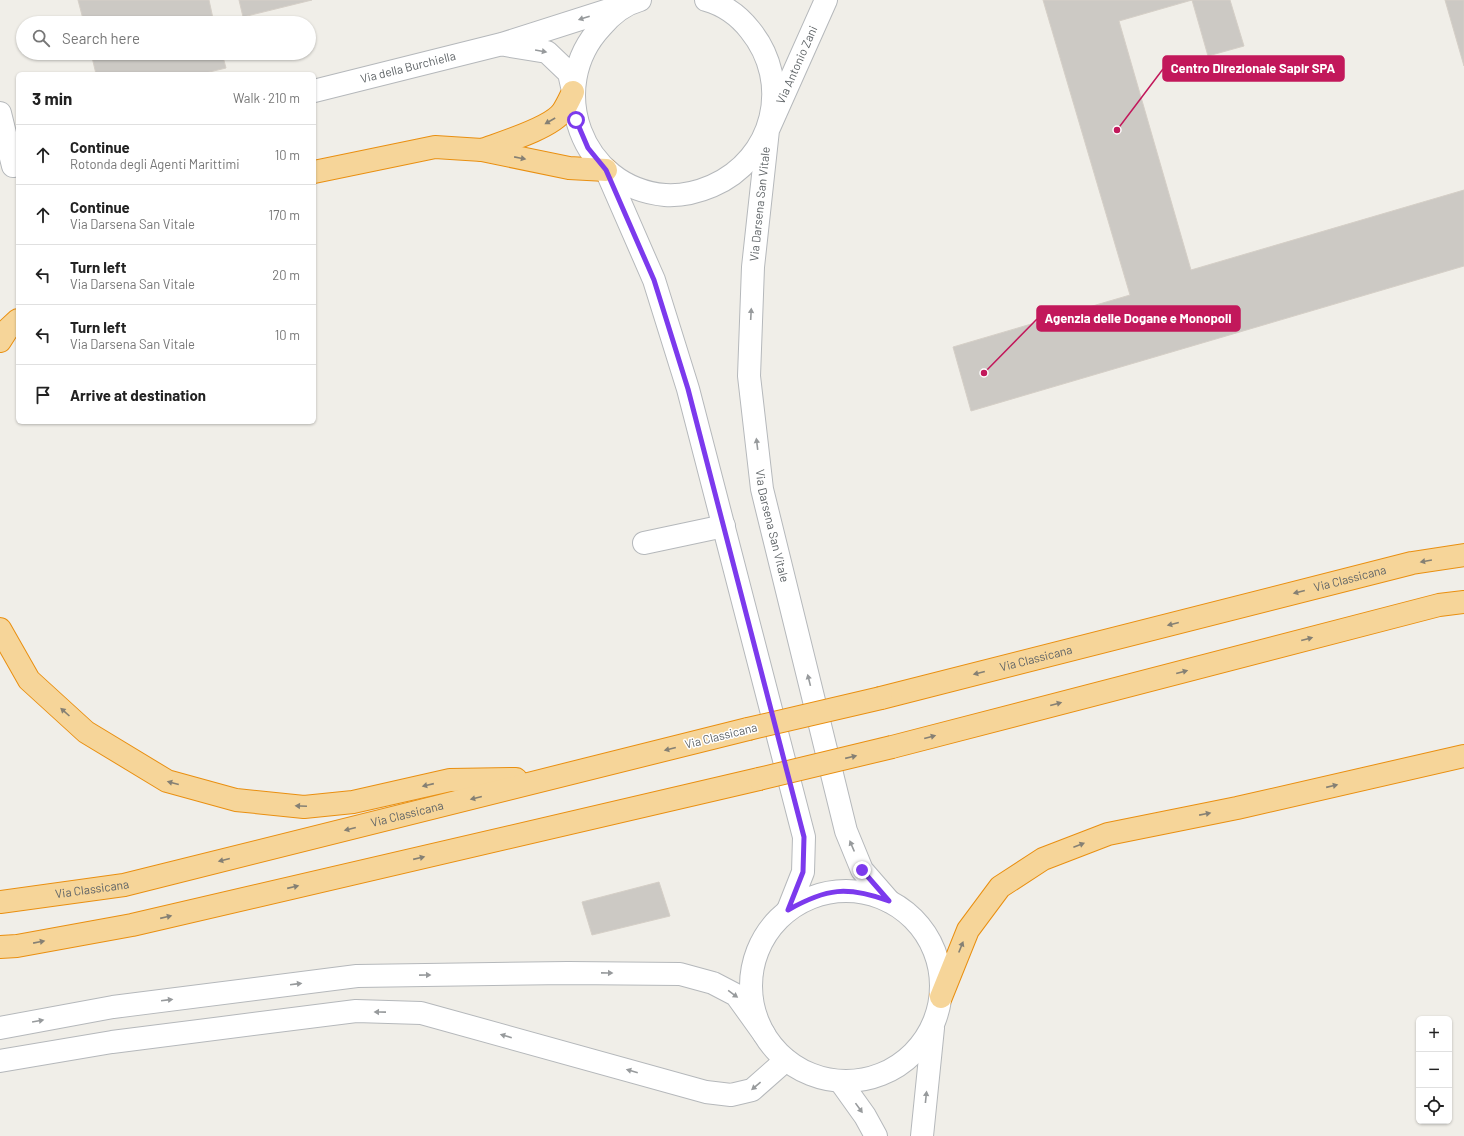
<!DOCTYPE html>
<meta charset="utf-8">
<style>
body{margin:0;font-family:Barlow,sans-serif;background:#f2f2f2;color:#222}
.controls{position:absolute;right:12px;bottom:12px;display:grid;overflow:hidden;border-radius:6px;box-shadow:0 1px 3px #0004}
.controls button{width:36px;height:36px;display:grid;place-items:center;padding:0;border:0;border-bottom:1px solid #e0e0e0;background:#fff;color:#222;font:20px sans-serif}
.stop{position:absolute;width:12px;height:12px;margin:-9px;border:3px solid #7c3aed;border-radius:50%;background:#fff}
.stop.end{background:#7c3aed;border-color:#fff;box-shadow:0 1px 4px #0008}
.list{margin:0;padding:0;list-style:none}
h2{display:flex;justify-content:space-between;align-items:center;height:52px;margin:0;padding:0 16px;font-size:17px}
h2 small{font-size:13px;font-weight:400;color:#767676}
.list li{display:grid;grid-template-columns:26px 1fr auto;gap:12px;align-items:center;box-sizing:border-box;height:60px;padding:0 16px;border-top:1px solid #e0e0e0}
.list b{display:block;font-size:15px;white-space:nowrap}
.list p{margin:0;font-size:13px;white-space:nowrap;color:#767676}
.list em{font-size:13px;font-style:normal;color:#767676}
.icon{flex:none;width:22px;height:22px;fill:none;stroke:currentColor;stroke-width:2;stroke-linecap:round;stroke-linejoin:round}
.map{position:relative;flex:none;width:1464px;height:1136px;overflow:hidden}
.search{position:absolute;background:#fff;box-shadow:0 1px 3px #0004;left:16px;top:16px;width:300px;height:44px;display:flex;align-items:center;gap:10px;box-sizing:border-box;padding:0 14px;border-radius:22px;color:#767676;font-size:15px}
.panel{position:absolute;background:#fff;box-shadow:0 1px 3px #0004;left:16px;top:72px;width:300px;height:352px;border-radius:6px}
.map>svg:first-child{display:block}
.building{fill:#ccc9c4;stroke:#d5cfc7}
.lines{fill:none;stroke-linecap:round;stroke-linejoin:round}
.minor-casing{stroke:#b5b8bb;stroke-width:24}
.highway-casing{stroke:#e98f10;stroke-width:24}
.minor{stroke:#fff;stroke-width:22}
.highway{stroke:#f6d599;stroke-width:22}
.highway-bridge-casing{stroke:#e98f10;stroke-width:24;stroke-linecap:butt}
.highway-bridge{stroke:#f6d599;stroke-width:22}
.oneway{fill:#979a9c}
.oneway2{fill:#858074}
.route{stroke:#7c3aed;stroke-width:5}
.labels{text-anchor:middle;stroke-width:3;stroke-linejoin:round;paint-order:stroke}
.street-label{font-size:12px;fill:#5f6467;stroke:#fff}
.leader{fill:none;stroke:#c2185b;stroke-width:1.5}
.callout-dot{fill:#c2185b;stroke:#fff;stroke-width:1.5}
.callout{fill:#c2185b;stroke:#c2185b;stroke-width:1.5}
.callout-label{font-size:13px;text-anchor:middle;font-weight:bold;fill:#fff}
</style>
<div class="map">
<svg width="1464" height="1136" viewBox="0 0 1464 1136">
<rect width="100%" height="100%" fill="#f0eee8"/>
<path class="building" d="M78,0H209L214,23H84Z
M239,0H312L243,17Z
M1043,0H1230L1244,46L1208,56L1192,0L1119,21L1191,270L1464,190V266L971,411L953,347L1130,295Z
M1445,0H1464V66Z
M91,53H222L226,68L201,74H96Z
M659,882L670,916L592,935L582,902Z"/>
<g class="lines">
<defs>
<g id="minor">
<path d="M640,0C625,4 611,15 601,27C545,87 581,188 665,195C681,196 698,192 712,186C774,159 793,83 750,30C739,16 724,5 706,0"/>
<path id="s1" d="M826,0L768,130L753,267L749,376L762,489L846,831L862,870L889,901"/>
<path d="M505,45L547,52L569,73L573,91"/>
<path id="s2" d="M314,91L502,44L618,7"/>
<path d="M0,113L13,166"/>
<path d="M606,170L654,280L688,389L804,837L803,872L788,910"/>
<path d="M644,543L724,526"/>
<circle cx="846" cy="986" r="95"/>
<path d="M0,1028L113,1007L357,976L568,973L680,974L713,983L736,995L764,1034"/>
<path d="M0,1061L112,1042L356,1011L421,1013L706,1092L731,1095L752,1090L786,1060"/>
<path d="M840,1081L865,1116L876,1136"/>
<path d="M922,1136L933,1028"/>
</g>
<g id="highway">
<path d="M482,150C501,143 552,128 563,111C567,105 570,98 573,92"/>
<path d="M314,172L435,147L482,150L569,168L606,170"/>
<path d="M0,341L7,330L18,320"/>
<path d="M0,629L29,680L86,732L167,781L236,800L304,807L353,802L450,780L516,779"/>
<path id="s3" d="M881,698L1412,563L1464,555"/>
<path d="M892,747L1439,605L1464,602"/>
<path id="s4" d="M0,902L124,885L748,729"/>
<path d="M0,947L17,946L132,925L759,779"/>
<path d="M941,997L968,930L1000,887L1043,859L1108,834L1237,808L1464,756"/>
</g>
</defs>
<use href="#minor" class="minor-casing"/>
<use href="#highway" class="highway-casing"/>
<use href="#minor" class="minor"/>
<use href="#highway" class="highway"/>
<defs>
<path id="highway-bridge" d="M748,729L881,698
M759,779L892,747"/>
</defs>
<use href="#highway-bridge" class="highway-bridge-casing"/>
<use href="#highway-bridge" class="highway-bridge"/>
</g>
<defs><path id="oneway-solid" d="M-6-.8H1V-3.2L6.5 0L1 3.2V.8H-6Z"/></defs>
<g class="oneway">
<use href="#oneway-solid" transform="translate(584 18) rotate(162)"/>
<use href="#oneway-solid" transform="translate(541 51) rotate(10)"/>
<use href="#oneway-solid" transform="translate(751 314) rotate(-87)"/>
<use href="#oneway-solid" transform="translate(757 444) rotate(-97)"/>
<use href="#oneway-solid" transform="translate(809 680) rotate(-104)"/>
<use href="#oneway-solid" transform="translate(852 846) rotate(-113)"/>
<use href="#oneway-solid" transform="translate(607 973) rotate(1)"/>
<use href="#oneway-solid" transform="translate(425 975) rotate(-1)"/>
<use href="#oneway-solid" transform="translate(296 984) rotate(-7)"/>
<use href="#oneway-solid" transform="translate(733 994) rotate(36)"/>
<use href="#oneway-solid" transform="translate(167 1000) rotate(-7)"/>
<use href="#oneway-solid" transform="translate(380 1012) rotate(-179)"/>
<use href="#oneway-solid" transform="translate(38 1021) rotate(-10)"/>
<use href="#oneway-solid" transform="translate(506 1036) rotate(-164)"/>
<use href="#oneway-solid" transform="translate(632 1071) rotate(-164)"/>
<use href="#oneway-solid" transform="translate(756 1086) rotate(140)"/>
<use href="#oneway-solid" transform="translate(926 1097) rotate(-84)"/>
<use href="#oneway-solid" transform="translate(859 1108) rotate(54)"/>
</g>
<g class="oneway2">
<use href="#oneway-solid" transform="translate(550 121) rotate(150)"/>
<use href="#oneway-solid" transform="translate(520 158) rotate(11)"/>
<use href="#oneway-solid" transform="translate(1426 561) rotate(170)"/>
<use href="#oneway-solid" transform="translate(1299 592) rotate(166)"/>
<use href="#oneway-solid" transform="translate(1173 624) rotate(166)"/>
<use href="#oneway-solid" transform="translate(1307 639) rotate(-15)"/>
<use href="#oneway-solid" transform="translate(1182 672) rotate(-15)"/>
<use href="#oneway-solid" transform="translate(979 673) rotate(166)"/>
<use href="#oneway-solid" transform="translate(1056 704) rotate(-15)"/>
<use href="#oneway-solid" transform="translate(65 712) rotate(-138)"/>
<use href="#oneway-solid" transform="translate(930 737) rotate(-15)"/>
<use href="#oneway-solid" transform="translate(670 749) rotate(166)"/>
<use href="#oneway-solid" transform="translate(851 757) rotate(-13)"/>
<use href="#oneway-solid" transform="translate(173 783) rotate(-165)"/>
<use href="#oneway-solid" transform="translate(428 785) rotate(167)"/>
<use href="#oneway-solid" transform="translate(1332 786) rotate(-13)"/>
<use href="#oneway-solid" transform="translate(476 798) rotate(166)"/>
<use href="#oneway-solid" transform="translate(301 806) rotate(-177)"/>
<use href="#oneway-solid" transform="translate(1205 814) rotate(-11)"/>
<use href="#oneway-solid" transform="translate(350 829) rotate(166)"/>
<use href="#oneway-solid" transform="translate(1079 845) rotate(-21)"/>
<use href="#oneway-solid" transform="translate(419 858) rotate(-13)"/>
<use href="#oneway-solid" transform="translate(224 860) rotate(166)"/>
<use href="#oneway-solid" transform="translate(293 887) rotate(-13)"/>
<use href="#oneway-solid" transform="translate(166 917) rotate(-13)"/>
<use href="#oneway-solid" transform="translate(39 942) rotate(-11)"/>
<use href="#oneway-solid" transform="translate(961 947) rotate(-68)"/>
</g>
<g class="lines">
<path class="route" d="M576,120L588,148L606,170L654,280L688,389L804,837L803,872L788,910C827,888 847,886 889,901L862,870"/>
</g>
<g class="labels">
<g class="street-label">
<text transform="translate(797 65) rotate(-66)" y="4">Via Antonio Zani</text>
<text dy="4" stroke="none"><textPath href="#s2" startOffset="97">Via della Burchiella</textPath></text>
<text transform="translate(760 204) rotate(-84)" y="4">Via Darsena San Vitale</text>
<text dy="4" stroke="none"><textPath href="#s1" startOffset="541">Via Darsena San Vitale</textPath></text>
<text dy="4" stroke="none"><textPath href="#s3" startOffset="484">Via Classicana</textPath></text>
<text dy="4" stroke="none"><textPath href="#s3" startOffset="160">Via Classicana</textPath></text>
<text transform="translate(721 736) rotate(-14)" y="4">Via Classicana</text>
<text dy="4" stroke="none"><textPath href="#s4" startOffset="417">Via Classicana</textPath></text>
<text dy="4" stroke="none"><textPath href="#s4" startOffset="93">Via Classicana</textPath></text>
</g>
</g>
<path class="leader" d="M1117 130L1163 69M984 373L1037 319"/>
<g class="callout-dot">
<circle cx="1117" cy="130" r="4"/>
<circle cx="984" cy="373" r="4"/>
</g>
<g class="callout">
<rect x="1163" y="56" width="181" height="25" rx="4"/>
<rect x="1037" y="306" width="203" height="25" rx="4"/>
</g>
<g class="callout-label">
<text x="1253" y="73">Centro Direzionale Sapir SPA</text>
<text x="1138" y="323">Agenzia delle Dogane e Monopoli</text>
</g>
</svg>
<div class="controls">
<button>+</button>
<button>−</button>
<button><svg class="icon" aria-label="locate" viewBox="0 0 24 24"><circle cx="12" cy="12" r="6"/><path d="M12 2v4M12 18v4M2 12h4M18 12h4"/></svg></button>
</div>
<div class="stop" style="left:576px;top:120px"></div>
<div class="stop end" style="left:862px;top:870px"></div>
<div class="search"><svg class="icon" aria-label="search" viewBox="0 0 24 24"><circle cx="10" cy="10" r="6"/><path d="M15 15l6 6"/></svg>Search here</div>
<section class="panel">
<h2>3 min<small>Walk · 210 m</small></h2>
<ul class="list">
<li><svg class="icon" aria-label="ahead" viewBox="0 0 24 24"><path d="M12 20V5M6 11l6-6 6 6"/></svg><div><b>Continue</b><p>Rotonda degli Agenti Marittimi</p></div><em>10 m</em></li>
<li><svg class="icon" aria-label="ahead" viewBox="0 0 24 24"><path d="M12 20V5M6 11l6-6 6 6"/></svg><div><b>Continue</b><p>Via Darsena San Vitale</p></div><em>170 m</em></li>
<li><svg class="icon" aria-label="left" viewBox="0 0 24 24"><path d="M17 20v-9H6M10 6l-5 5 5 5"/></svg><div><b>Turn left</b><p>Via Darsena San Vitale</p></div><em>20 m</em></li>
<li><svg class="icon" aria-label="left" viewBox="0 0 24 24"><path d="M17 20v-9H6M10 6l-5 5 5 5"/></svg><div><b>Turn left</b><p>Via Darsena San Vitale</p></div><em>10 m</em></li>
<li><svg class="icon" aria-label="arrive" viewBox="0 0 24 24"><path d="M6 21V4h12l-3 4 3 4H6"/></svg><div><b>Arrive at destination</b></div></li>
</ul>
</section>
</div>
